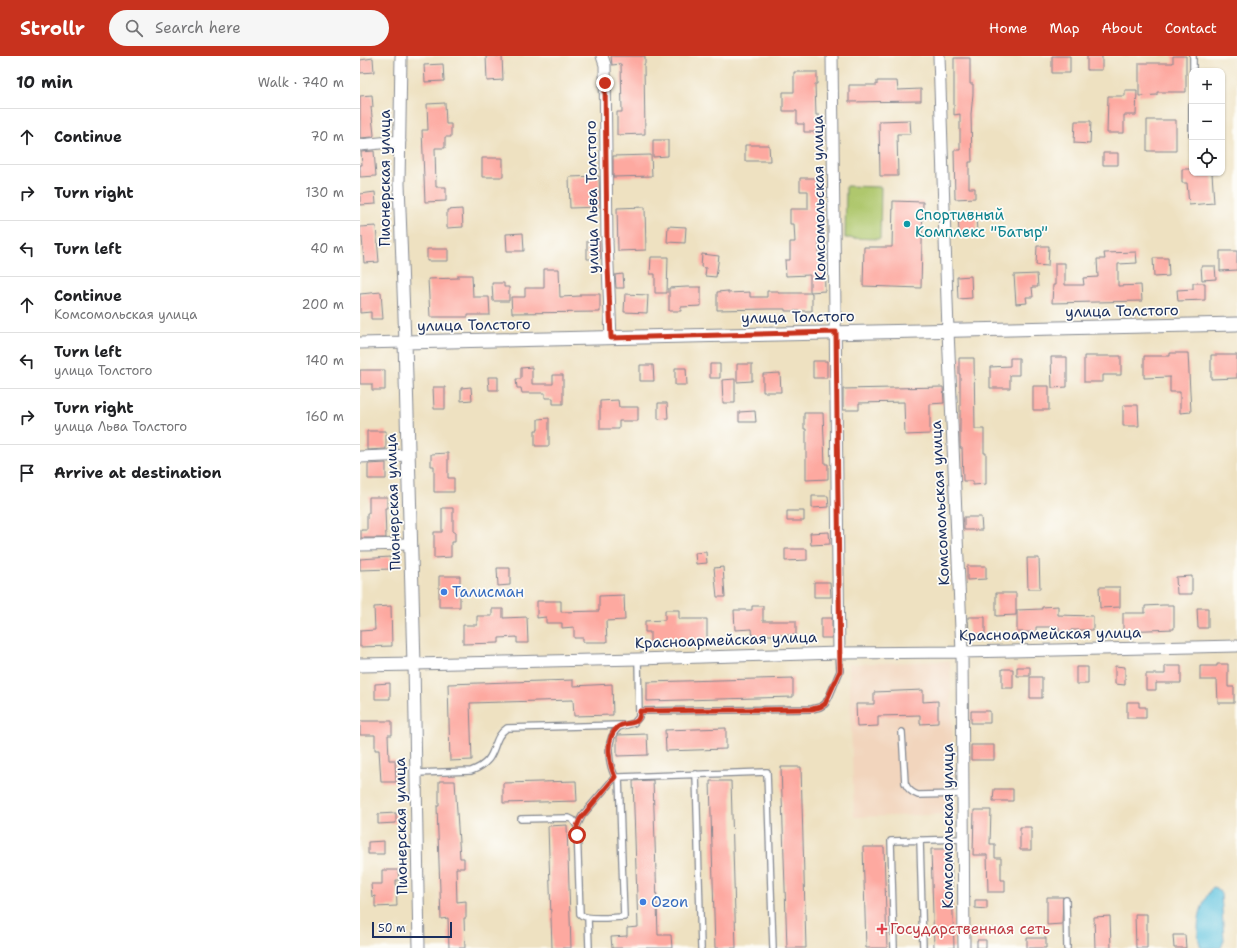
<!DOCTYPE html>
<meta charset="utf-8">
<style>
body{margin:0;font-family:"Shantell Sans",sans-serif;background:#f6f6f6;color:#202124}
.controls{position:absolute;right:12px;top:12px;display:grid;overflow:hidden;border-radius:8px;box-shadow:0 1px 3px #0004}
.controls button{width:36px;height:36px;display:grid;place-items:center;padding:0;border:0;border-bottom:1px solid #e0e0e0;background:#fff;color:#202124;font:20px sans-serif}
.scale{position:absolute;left:12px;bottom:10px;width:80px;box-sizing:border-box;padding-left:4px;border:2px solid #1b2f5e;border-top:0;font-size:11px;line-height:14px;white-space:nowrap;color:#1b2f5e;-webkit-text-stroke:3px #fdfcf7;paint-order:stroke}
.stop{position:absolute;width:12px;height:12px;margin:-9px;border:3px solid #c8321e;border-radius:50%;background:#fff}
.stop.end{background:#c8321e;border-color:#fff;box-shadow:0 1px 4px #0008}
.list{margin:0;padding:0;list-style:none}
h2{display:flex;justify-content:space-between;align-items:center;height:52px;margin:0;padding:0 16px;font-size:17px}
h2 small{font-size:13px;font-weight:400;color:#757577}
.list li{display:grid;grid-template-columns:26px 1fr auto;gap:12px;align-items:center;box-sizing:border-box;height:56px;padding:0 16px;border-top:1px solid #e0e0e0}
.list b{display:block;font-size:15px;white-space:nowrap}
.list p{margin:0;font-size:13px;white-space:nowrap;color:#757577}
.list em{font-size:13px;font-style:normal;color:#757577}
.icon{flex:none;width:22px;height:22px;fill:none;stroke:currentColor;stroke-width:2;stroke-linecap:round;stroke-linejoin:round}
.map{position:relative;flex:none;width:877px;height:892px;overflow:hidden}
header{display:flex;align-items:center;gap:24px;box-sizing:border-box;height:56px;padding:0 20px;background:#c8321e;color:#fff}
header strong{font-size:19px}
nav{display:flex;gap:22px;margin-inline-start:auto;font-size:14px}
.search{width:280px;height:36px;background:#f6f6f6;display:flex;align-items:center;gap:10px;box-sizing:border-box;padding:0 14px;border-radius:22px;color:#757577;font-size:15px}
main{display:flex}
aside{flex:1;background:#fff}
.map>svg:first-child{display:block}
.built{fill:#f2d5bd}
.green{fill:#afc76d;stroke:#657b66}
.water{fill:#62c4e0;stroke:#3e7a9f}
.building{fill:#fda9a0}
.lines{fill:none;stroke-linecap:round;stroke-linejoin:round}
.service-casing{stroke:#848890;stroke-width:8}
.minor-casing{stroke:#848890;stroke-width:13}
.tertiary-casing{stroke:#848890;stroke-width:15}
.service{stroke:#fff;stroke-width:5.5}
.minor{stroke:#fff;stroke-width:11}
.tertiary{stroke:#fff;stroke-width:13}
.route{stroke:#c8321e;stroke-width:5}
.culture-dot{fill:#0f9aa8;stroke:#fdfcf7;stroke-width:1.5}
.shop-dot{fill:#3f7fe0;stroke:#fdfcf7;stroke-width:1.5}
.health-dot{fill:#e0444e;stroke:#fdfcf7;stroke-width:1.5}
.labels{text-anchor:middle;stroke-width:3.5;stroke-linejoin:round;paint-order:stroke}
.street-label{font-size:15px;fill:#1b2f5e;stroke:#fdfcf7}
.culture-label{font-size:15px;fill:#0d838f;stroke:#fdfcf7;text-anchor:start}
.shop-label{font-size:15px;fill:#366cbe;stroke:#fdfcf7;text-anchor:start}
.health-label{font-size:15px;fill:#be3a42;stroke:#fdfcf7;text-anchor:start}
</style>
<header>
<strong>Strollr</strong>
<div class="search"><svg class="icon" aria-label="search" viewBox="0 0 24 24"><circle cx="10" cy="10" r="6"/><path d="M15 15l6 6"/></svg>Search here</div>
<nav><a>Home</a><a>Map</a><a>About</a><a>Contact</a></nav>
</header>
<main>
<aside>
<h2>10 min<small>Walk · 740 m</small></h2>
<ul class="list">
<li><svg class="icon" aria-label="ahead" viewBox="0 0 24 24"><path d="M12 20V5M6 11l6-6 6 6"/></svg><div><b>Continue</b></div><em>70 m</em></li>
<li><svg class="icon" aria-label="right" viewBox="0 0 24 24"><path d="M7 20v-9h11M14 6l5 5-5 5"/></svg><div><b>Turn right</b></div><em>130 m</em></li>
<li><svg class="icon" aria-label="left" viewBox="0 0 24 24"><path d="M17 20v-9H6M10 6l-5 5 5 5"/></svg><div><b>Turn left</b></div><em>40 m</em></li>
<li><svg class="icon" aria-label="ahead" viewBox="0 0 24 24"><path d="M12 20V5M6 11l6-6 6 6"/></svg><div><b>Continue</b><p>Комсомольская улица</p></div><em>200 m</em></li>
<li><svg class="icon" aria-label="left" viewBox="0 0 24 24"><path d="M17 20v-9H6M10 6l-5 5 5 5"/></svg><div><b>Turn left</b><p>улица Толстого</p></div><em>140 m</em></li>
<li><svg class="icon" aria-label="right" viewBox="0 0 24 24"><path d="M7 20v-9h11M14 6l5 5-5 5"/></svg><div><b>Turn right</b><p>улица Льва Толстого</p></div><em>160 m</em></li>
<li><svg class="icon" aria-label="arrive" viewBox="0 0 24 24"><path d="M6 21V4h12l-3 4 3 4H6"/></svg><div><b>Arrive at destination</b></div></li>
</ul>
</aside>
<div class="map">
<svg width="877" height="892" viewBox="0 0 877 892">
<rect width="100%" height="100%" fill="#fdfcf7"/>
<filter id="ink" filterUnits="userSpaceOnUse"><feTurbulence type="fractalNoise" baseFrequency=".025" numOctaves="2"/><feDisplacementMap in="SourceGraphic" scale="8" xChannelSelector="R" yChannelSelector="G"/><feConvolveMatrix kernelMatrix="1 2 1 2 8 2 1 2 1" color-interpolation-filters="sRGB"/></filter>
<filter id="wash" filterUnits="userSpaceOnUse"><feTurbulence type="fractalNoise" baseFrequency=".012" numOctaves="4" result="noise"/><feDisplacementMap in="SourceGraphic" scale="16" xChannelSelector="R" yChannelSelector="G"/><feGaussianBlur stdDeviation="0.9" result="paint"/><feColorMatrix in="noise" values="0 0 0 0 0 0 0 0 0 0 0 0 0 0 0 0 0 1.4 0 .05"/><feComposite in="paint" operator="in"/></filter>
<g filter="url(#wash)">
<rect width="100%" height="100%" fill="#eee1c1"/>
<path class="built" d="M590,605L595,758L494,761L489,608Z"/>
<path class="green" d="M486,130L521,131L520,183L485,182Z"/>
<path class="water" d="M853,831L857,832L861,838L864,884L861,892H841C834,873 840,846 853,831Z"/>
<g id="blocks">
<path class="building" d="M126,0H142L143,24L127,25Z
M251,0H285V8H284L285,78L257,79V56H262L261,8L252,9Z
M692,0H710V17H692Z
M727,0H742V14H727Z
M813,0H826V36H797V39L779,40V7H813Z
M13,2L14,16L0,17V4Z
M594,2H610V28H613V38L611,58L612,106H609V132H615V142L595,143L594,94H600V58L594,59Z
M83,8L84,25L65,26L64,9Z
M434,16H457V28H455L456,59H459V76H444V68H437V55H423V36H434Z
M517,25H537L538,34L561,33V45L489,46V29H517Z
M765,34H777L776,59H764V77H747L748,40H765Z
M12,39L13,51H11L14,79L13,81L0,82V40Z
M85,47L86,68H91V81H85V92H75L76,131H86V145L65,146L62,74H68L67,48Z
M550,64L551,78H537L538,120H520L519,65Z
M787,64H816V95H787Z
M715,65H731L730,88L714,87Z
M293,84H308V100L293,101Z
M385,89H409L410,105H385Z
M14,95L16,120L0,121V109H2L1,96Z
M743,97H758V109H743Z
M291,99L292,120L253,121V100Z
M122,102H143V121H122Z
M822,113H832V117H852L854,147L829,149L827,127H822Z
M239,120L240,151L210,152L209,121Z
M440,122H461L462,179H459V199L464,198L465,235L450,236V219L426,220L425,204H430V186H435L434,168H430V153H448V135H440Z
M15,136L16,148L0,149V138Z
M533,145L563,146L561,232L503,230L504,191H532Z
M285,151L286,194L258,195L257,152Z
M102,153L103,171L87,172V154Z
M598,160H616L617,176L599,177Z
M16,170L19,206L4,207L2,181H0V171Z
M308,170L326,171L325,187L307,186Z
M163,177L164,195H147L146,178Z
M227,185H239L240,203H227Z
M677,190H689L688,210L676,209Z
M67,193H88V205H67Z
M860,195H877V214L860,215Z
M776,196L777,207L758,208V230L781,229L782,245L692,247L693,229H695V207H705V229H724L723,222L738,221L737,203H745L744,197Z
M342,198L359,200L356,221L345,220L346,212L341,211Z
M291,201H308L307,237H295V218H290Z
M793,202H808L809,220L794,221Z
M841,210H855L856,223L842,224Z
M184,213H199L200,241L220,240V238H240V256L152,257L151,241H165V232H184Z
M263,218L264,232H256L255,219Z
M677,218L678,231H672L673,241H666L667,247L656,248L654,219Z
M98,219H112L113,241H129L130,259H108V261H70L68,223L98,222Z
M611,220L612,242L598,243L597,221Z
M132,227H144V231H149V245H133Z
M833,227H845V244L818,245L817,234L833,233Z
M327,231H341V250L321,251V255H309V232Z
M368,235V237L390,236V241H407V235H418V237H452V255H425V253H408L357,254V236Z
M21,236L23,263H11V256L0,257V238Z
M265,238L288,239L287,257L264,256Z
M810,297H828L831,356L820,357V336H810V321L784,322V300H810Z
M851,299H877V322L851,323Z
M724,300H761V319H743V326H724Z
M691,301H707V331L692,332Z
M599,302H614L615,373H624V397H626V428L613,429V425H603L602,392H600V318H599Z
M650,302H659V319H650V332H630V311L650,310Z
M453,305H467V322H453Z
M350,308H360V322H350Z
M377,308H392V325L377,326Z
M280,309H293L294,325H280Z
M172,311V328H193V319H203V348H193V342H185V337H162L161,332H157L156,323H161V312Z
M315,312H326L327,329H315Z
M0,314H25V334H12V328H0Z
M420,317L421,336H403V318Z
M128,321H138V334H129Z
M375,323V347H363L362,324Z
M673,330H689V354H673Z
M73,331H85V353H74Z
M111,331L112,344L101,345V332Z
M583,331L584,347L570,348V378L545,379L544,346L499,347V354H483V333Z
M258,344L259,351H278V365H259V373H240V345Z
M298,347H307L308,362L298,363Z
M763,349H778L779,370H763Z
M395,355L396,366H379V356Z
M444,357H463L465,408H468V423L446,424V373H444Z
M189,362V390H175V374H178V363Z
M7,375H26V393L7,394Z
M88,397V422H94V436H74V410H71V398Z
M26,407V423H8V408Z
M452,440H468L469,451L452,452Z
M9,441H27V452H25L26,482H1V474H7V457H9Z
M82,452H93V476H95V486H91V501L74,502V476H82Z
M427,455H444V465H427Z
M604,461H621L622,474H604Z
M469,476L470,488L451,489L450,477Z
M425,493H447V504L425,505Z
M346,496L347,507L336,508L335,497Z
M30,501L31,513L0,514V503Z
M667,502H679L680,533H668Z
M607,510H626V523L607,524Z
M363,511L365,541H357L354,512Z
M137,512H150V529L138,530Z
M79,520H100V551H79Z
M832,520V538H817L816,521Z
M454,526H470L471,541H454Z
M739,531H760V551L740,552Z
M636,537H656V559L636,560Z
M264,539L265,564L246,565L247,586H223V582H214V571L202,572V567H186V561L177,562V545H201V556L239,555V540Z
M803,549H814V573L763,575V557H785V550Z
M31,550L32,590L0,591V575L15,574L14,551Z
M392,550H403V565H436V579H403V584H393L392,573L375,574L374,554H392Z
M698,550V559L733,560V574H711V576H699V571H676V576H657V554L682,553V551Z
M837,552H848V572H838Z
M132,553H143V562L167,561L168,587H157V581L139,582V587L103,588V569H117V560H132Z
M305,554H319V563H347V586H302V587H290V576H285V565L305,564Z
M608,561H625V578H609Z
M461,562H472V582H461Z
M857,608H868V631H874V647H858L857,624H840V610H857Z
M755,610L765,611V629L755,628Z
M805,610H821V627H796V634H786V618H805Z
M657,611H670V620H657Z
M716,611H728V628H716Z
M642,613H653V632H642Z
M670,621H682V642H670Z
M433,622V641L287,645V626Z
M213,624V630L252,628L253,659L214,660L213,644L110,647L112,704L90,705L88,628Z
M30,627V643H15V628Z
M563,634V646L578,645V667L560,668V659L518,660V670L497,671L496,648H514V636Z
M767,646H779V651H786V662H767Z
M611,655H630V667H611Z
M0,665H32V679H28L29,704H35L36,726H21L19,694H15V679H0Z
M366,672V693L306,695L305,674Z
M287,678L288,699L257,700V681L258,679Z
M611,689H634V704H611Z
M421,711H441L446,892H427Z
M293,724L298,879H311L312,892H252L251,881L267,880V872L278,871L273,725Z
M79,725H95L100,802H104V812H96L97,846L106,845V862H104L105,892H89L88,862L81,863L77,750H79Z
M216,725L217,745L143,747V727Z
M350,725H371L376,892H355Z
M634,733H653V745H633Z
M614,754H631L630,788H635V802H641V824H645V836H628L627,799H613Z
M36,757V767L18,768V758Z
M207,769L211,892H192L188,770Z
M660,771H671V794H660Z
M24,785V798H8V786Z
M503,791H524L527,892H506Z
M571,793H591L594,892H574Z
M22,814H38L39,824H36L37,850L15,851V840L12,841L11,828H22Z
M687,841H703L702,868L687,869Z
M615,844H627V853L615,852Z
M775,858H787V892H776Z
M750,860L751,892H735L734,861Z
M813,879H825L826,892H814Z
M667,882H686V892H667Z
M617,884H626V892H617Z"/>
</g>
</g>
<g filter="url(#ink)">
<use href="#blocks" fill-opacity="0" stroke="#848890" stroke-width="1"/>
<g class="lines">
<defs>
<path id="service" d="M833,0V15
M832,50V78
M280,655L452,653L460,651L465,648L469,641L480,615L479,597
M542,676L545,727C548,734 552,737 558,739L603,738
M56,717L111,715C141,704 129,684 147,672L262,669
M336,718L341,892
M255,721C248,706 245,683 259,671L274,667L279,661L278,603
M259,721L264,861C254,861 226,865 220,858L217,770L222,760L255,721H259L407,716L413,892
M161,763L209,762L213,764L217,770
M560,784L563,892
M706,844L707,892
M228,862L229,892
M534,892L531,785L604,783"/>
<path id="minor" d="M242,0L245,9L247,186L251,282
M472,0L479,597
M579,0L588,275L602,596L604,892
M0,89L40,85
M0,287L45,286L39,128L41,0
M0,401L48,399
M0,489L51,488
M59,892L54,608L278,603L479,597L602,596L877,590"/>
<path id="tertiary" d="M0,609L54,608L45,286L877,268"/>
</defs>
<use href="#service" class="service-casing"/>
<use href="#minor" class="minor-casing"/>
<use href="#tertiary" class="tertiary-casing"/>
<use href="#service" class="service"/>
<use href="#minor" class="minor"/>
<use href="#tertiary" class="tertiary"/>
</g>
</g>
<g class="lines" filter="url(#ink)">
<path class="route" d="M217,779V770L220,763L255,721C249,708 244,682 258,671C267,664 280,672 280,655L452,653L460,651L465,648L480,615L476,276L251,282L247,186L245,27"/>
</g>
<circle class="culture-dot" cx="547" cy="168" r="4"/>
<g class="shop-dot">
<circle cx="84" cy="536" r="4"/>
<circle cx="283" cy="846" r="4"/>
</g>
<path class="health-dot" d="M520 867h4v4h4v4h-4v4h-4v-4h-4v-4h4z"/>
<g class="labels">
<g class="street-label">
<text transform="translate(25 122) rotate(-90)" y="5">Пионерская улица</text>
<text transform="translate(232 141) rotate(-91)" y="5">улица Льва Толстого</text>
<text transform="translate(459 142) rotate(-91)" y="5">Комсомольская улица</text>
<text transform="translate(762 255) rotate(-1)" y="5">улица Толстого</text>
<text transform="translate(438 261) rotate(-1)" y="5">улица Толстого</text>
<text transform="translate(114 269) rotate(-1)" y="5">улица Толстого</text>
<text transform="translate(33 446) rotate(-92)" y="5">Пионерская улица</text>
<text transform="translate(580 447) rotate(-93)" y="5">Комсомольская улица</text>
<text transform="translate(690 578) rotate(-1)" y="5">Красноармейская улица</text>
<text transform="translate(366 584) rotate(-2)" y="5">Красноармейская улица</text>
<text transform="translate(41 770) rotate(-91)" y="5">Пионерская улица</text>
<text transform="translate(588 770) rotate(-90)" y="5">Комсомольская улица</text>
</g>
<g class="culture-label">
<text x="555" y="164">Спортивный<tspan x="555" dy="17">Комплекс "Батыр"</tspan></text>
</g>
<g class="shop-label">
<text x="92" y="541">Талисман</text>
<text x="291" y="851">Ozon</text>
</g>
<g class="health-label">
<text x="530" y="878">Государственная сеть</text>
</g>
</g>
</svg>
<div class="controls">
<button>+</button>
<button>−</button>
<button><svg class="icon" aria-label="locate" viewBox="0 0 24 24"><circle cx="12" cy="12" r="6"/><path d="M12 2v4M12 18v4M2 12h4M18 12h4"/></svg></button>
</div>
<div class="scale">50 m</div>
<div class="stop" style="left:217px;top:779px"></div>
<div class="stop end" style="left:245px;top:27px"></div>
</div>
</main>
